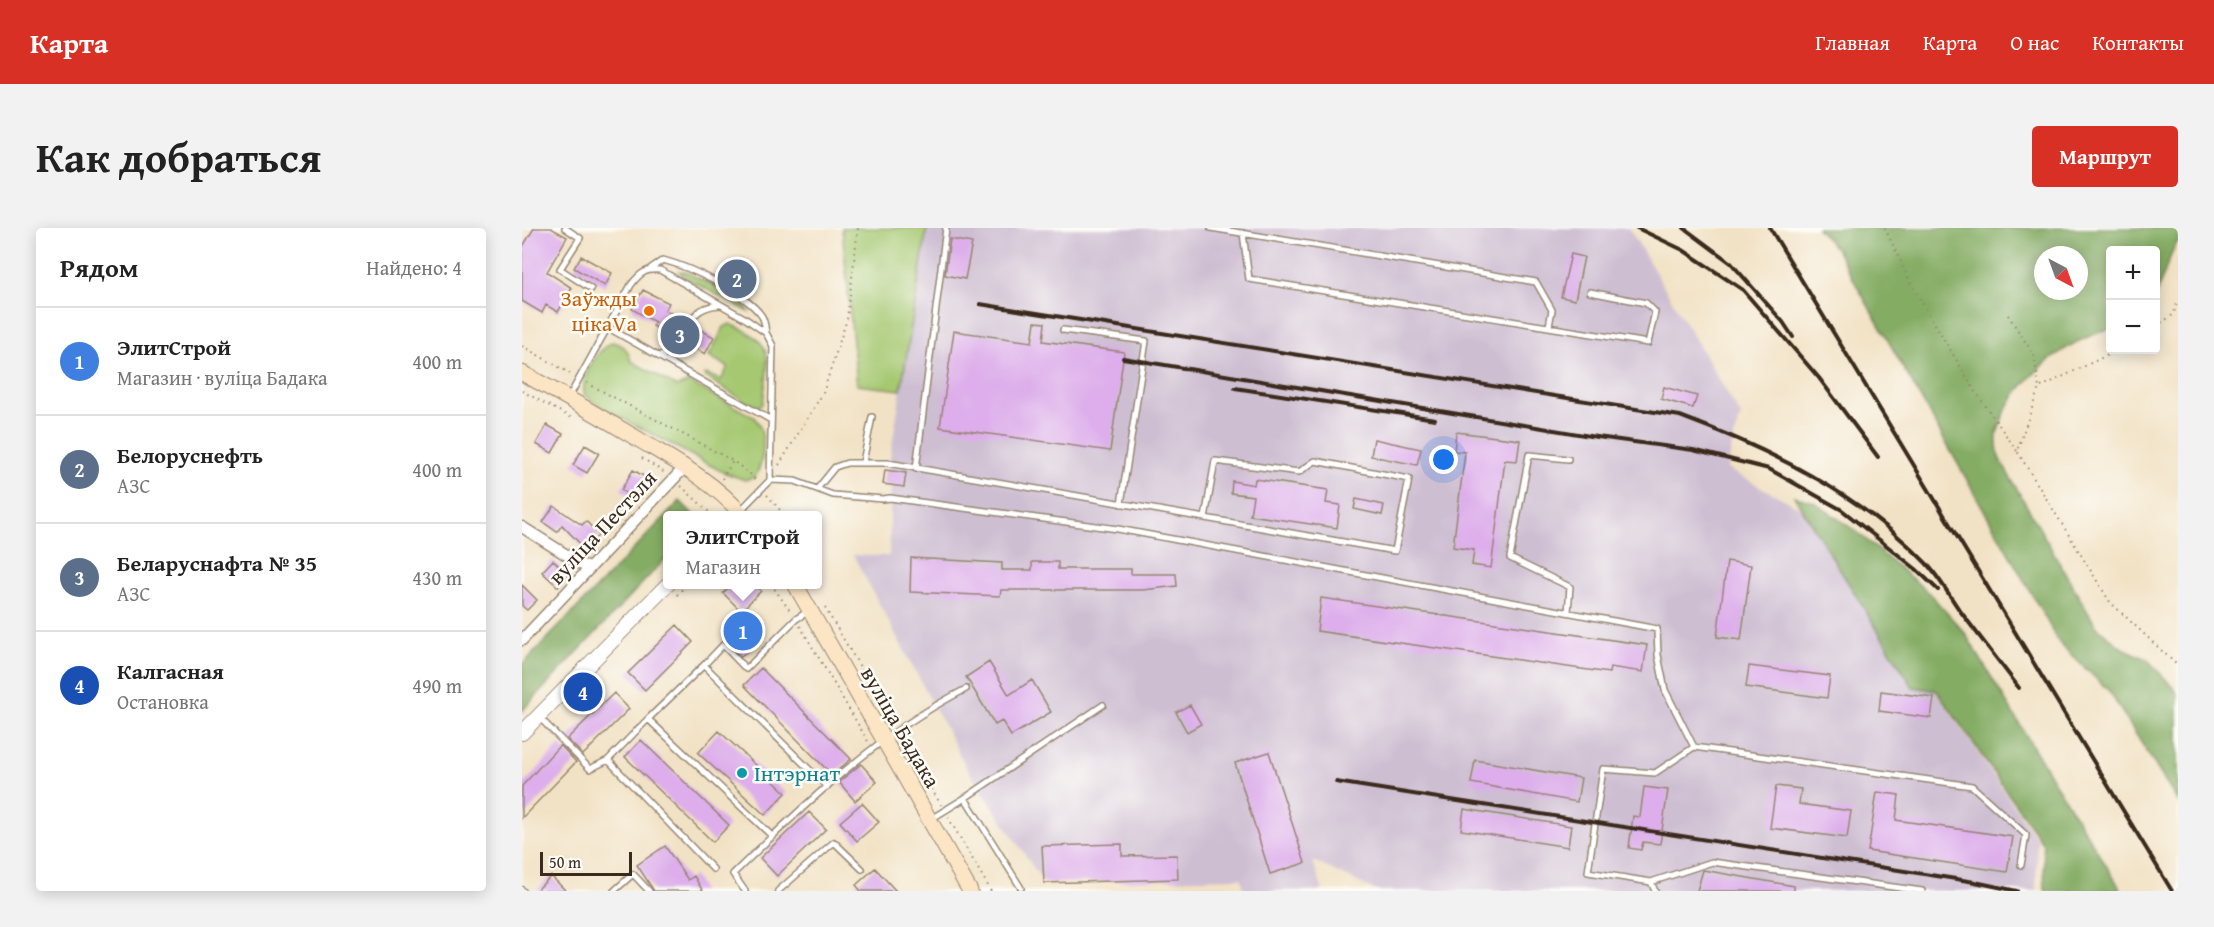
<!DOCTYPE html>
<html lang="ru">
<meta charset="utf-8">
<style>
body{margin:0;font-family:"Gentium Book Plus",serif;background:#f2f2f2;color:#222}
.controls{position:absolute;right:18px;top:18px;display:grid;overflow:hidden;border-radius:6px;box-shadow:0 3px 15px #0003}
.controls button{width:54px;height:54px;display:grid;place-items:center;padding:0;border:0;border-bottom:2px solid #e0e0e0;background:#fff;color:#222;font:30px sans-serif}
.compass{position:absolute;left:1512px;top:18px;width:54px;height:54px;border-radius:50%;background:#fff;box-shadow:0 3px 15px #0003;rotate:139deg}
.scale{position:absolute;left:18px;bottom:15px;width:92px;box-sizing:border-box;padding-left:6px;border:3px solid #3b2a1e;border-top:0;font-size:16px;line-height:21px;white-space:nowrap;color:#3b2a1e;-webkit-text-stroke:4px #fdfcf7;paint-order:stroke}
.you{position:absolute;left:922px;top:232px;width:21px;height:21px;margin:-15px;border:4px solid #fff;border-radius:50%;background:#1a73e8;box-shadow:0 0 0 9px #1a73e833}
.badge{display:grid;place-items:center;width:39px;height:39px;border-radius:50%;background:#d93025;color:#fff;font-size:20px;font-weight:700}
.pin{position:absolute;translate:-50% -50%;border:3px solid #fff;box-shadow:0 2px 6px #0006}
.popup{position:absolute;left:141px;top:283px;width:159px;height:78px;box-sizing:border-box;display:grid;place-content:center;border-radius:6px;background:#fff;filter:drop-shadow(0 2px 4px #0005);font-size:20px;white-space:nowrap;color:#767676}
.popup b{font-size:22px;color:#222}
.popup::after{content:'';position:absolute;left:50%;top:100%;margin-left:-12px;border:12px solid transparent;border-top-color:#fff}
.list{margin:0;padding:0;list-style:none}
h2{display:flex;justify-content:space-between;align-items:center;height:78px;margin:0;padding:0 24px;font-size:26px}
h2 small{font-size:20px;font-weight:400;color:#767676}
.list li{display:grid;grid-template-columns:39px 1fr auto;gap:18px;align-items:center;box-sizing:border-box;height:108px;padding:0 24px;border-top:2px solid #e0e0e0}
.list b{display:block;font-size:22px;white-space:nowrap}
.list p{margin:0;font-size:20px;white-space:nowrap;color:#767676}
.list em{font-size:20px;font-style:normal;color:#767676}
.map{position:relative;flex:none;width:1656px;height:663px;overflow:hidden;border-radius:6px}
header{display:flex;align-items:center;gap:36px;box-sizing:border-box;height:84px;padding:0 30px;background:#d93025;color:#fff}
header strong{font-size:28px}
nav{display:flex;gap:33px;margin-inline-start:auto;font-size:21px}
.intro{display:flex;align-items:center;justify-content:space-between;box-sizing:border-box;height:144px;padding:0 36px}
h1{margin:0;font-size:42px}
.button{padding:15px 27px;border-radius:6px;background:#d93025;color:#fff;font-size:21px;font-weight:700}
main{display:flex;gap:36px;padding:0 36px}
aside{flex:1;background:#fff;border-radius:6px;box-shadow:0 3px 15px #0003}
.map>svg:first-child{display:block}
.industrial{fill:#cebed2}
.green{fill:#a5c871;stroke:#707948;stroke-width:1.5}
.forest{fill:#84ac63;stroke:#606b40;stroke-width:1.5;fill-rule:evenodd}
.building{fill:#ddaeeb}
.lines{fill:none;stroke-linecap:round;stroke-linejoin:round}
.service-casing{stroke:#968672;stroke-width:8}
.minor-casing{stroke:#968672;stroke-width:13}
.tertiary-casing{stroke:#968672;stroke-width:16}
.secondary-casing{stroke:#968672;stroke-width:17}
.path{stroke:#968672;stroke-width:2;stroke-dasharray:1.5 4.5;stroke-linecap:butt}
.service{stroke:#fff;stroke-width:5}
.minor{stroke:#fff;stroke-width:10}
.tertiary{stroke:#fff;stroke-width:14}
.secondary{stroke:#fce5c4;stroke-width:15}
.rail{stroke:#3b2a1e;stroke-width:4}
.food-dot{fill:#e8710a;stroke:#fdfcf7;stroke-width:2}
.culture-dot{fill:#0f9aa8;stroke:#fdfcf7;stroke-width:2}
.labels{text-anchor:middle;stroke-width:5;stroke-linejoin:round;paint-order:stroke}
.food-label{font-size:22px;fill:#c56008;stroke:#fdfcf7;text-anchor:end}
.street-label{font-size:22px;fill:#3b2a1e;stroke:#fdfcf7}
.culture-label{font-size:22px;fill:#0d838f;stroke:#fdfcf7;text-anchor:start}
</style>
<header>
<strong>Карта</strong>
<nav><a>Главная</a><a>Карта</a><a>О нас</a><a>Контакты</a></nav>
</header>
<div class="intro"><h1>Как добраться</h1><a class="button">Маршрут</a></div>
<main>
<aside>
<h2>Рядом<small>Найдено: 4</small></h2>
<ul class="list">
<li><span class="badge" style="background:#3f7fe0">1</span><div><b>ЭлитСтрой</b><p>Магазин · вуліца Бадака</p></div><em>400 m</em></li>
<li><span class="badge" style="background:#5c6f8a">2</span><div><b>Белоруснефть</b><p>АЗС</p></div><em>400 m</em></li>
<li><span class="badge" style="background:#5c6f8a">3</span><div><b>Беларуснафта № 35</b><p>АЗС</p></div><em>430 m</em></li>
<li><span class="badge" style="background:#1a4fb4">4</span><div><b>Калгасная</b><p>Остановка</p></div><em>490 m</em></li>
</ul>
</aside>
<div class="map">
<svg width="1656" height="663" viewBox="0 0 1656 663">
<rect width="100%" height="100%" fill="#fdfcf7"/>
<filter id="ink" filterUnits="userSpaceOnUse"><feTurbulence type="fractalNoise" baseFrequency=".0167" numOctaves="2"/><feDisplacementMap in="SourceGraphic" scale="12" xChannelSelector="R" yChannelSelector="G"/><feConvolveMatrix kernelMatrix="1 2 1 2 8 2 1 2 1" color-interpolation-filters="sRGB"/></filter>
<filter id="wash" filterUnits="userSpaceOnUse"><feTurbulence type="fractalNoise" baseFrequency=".008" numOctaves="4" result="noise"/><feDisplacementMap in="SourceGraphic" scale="24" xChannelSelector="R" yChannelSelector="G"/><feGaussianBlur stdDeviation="1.35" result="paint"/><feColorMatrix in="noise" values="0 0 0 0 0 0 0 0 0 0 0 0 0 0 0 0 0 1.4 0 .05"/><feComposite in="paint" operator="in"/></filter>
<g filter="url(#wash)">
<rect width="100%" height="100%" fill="#f2e2c5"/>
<path class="industrial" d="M405,0H1107L1219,188L1212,208L1205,241L1294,288L1515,612L1514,663H855L791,633L801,663H722L719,650L522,655L446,542L331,327L367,328L369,258L361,256L363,242H366Z"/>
<path class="green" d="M320,0H405L379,162L335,157Z
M157,43L164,44C179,52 221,70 227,84L166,51Z
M208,96C256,114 246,132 241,175L238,178L229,177L182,148L183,146L199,152L206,139L187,128L202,99Z
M90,114C103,117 106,122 109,133L155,159L167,154L232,189C245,204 243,232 233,249L223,252L201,244L77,178L62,166C59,147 74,124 90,114Z"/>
<path class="forest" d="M1295,0H1656V14L1653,17L1634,66V22H1588V101C1541,114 1486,157 1475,207C1474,214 1476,223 1477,230L1574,398L1599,419L1625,431L1651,459L1656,467V574L1587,463L1538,416L1314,21ZM1521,27H1557V63H1521Z
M1272,268L1292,274L1335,304L1407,365L1443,405L1531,552L1600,663H1523L1521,616L1415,463L1391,459Z
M158,273L172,287L146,288V328L0,483V437Z"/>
<g id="blocks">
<path class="building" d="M12,0H29L45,9L25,44L50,60L36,84L24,77L20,85L0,73V20Z
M428,11L450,15L443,51L423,47Z
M1049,26L1062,29L1053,72L1039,69Z
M59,28L90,45L83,58L52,40Z
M121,62L147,75L143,82L163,93L153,110L131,98L133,94L110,81Z
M513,94L523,95L521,113L602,124L588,223L418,199L432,103L510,114Z
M171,98L192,109L183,126L162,114Z
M1142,159L1175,168L1171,180L1139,171Z
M25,197L41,206L30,225L14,216Z
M934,204L998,212L995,233L983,232L969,340L950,337L952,322L931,319L943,224L932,223Z
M852,211L899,221L895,237L849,228Z
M63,217L77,225L65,245L51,237Z
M111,242L125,250L113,271L99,262Z
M363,242L384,245L382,259L361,256Z
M733,251L806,262L804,275L818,277L815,300L728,287L731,268L709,265L710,253L732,257Z
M834,271L862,277L860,287L832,281Z
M32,278L60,297L64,293L77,307L63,321L40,297L35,304L21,294Z
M389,330L480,335V342H510V334H536V341H609V346H654L655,358L621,362H479L478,368L388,364Z
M31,332L47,347L36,359L20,344Z
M1205,333L1229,337L1219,412L1195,409Z
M0,357L15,372L5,382L0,378Z
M209,357H233L239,363L219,383L201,365Z
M799,370L1125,417L1121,444L1088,439L1087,445L795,403Z
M222,390L240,409L219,429L201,411Z
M155,397L171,414L123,462L106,445Z
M467,434L487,467L510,452L529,484L489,508L480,493L473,497L444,449Z
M1227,438L1308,448L1305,470L1224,459Z
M239,440L329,531L310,547L222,457Z
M1359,463L1412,470L1409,490L1357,483Z
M92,465L107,481L61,527L45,511Z
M668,477L679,496L665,504L654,484Z
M197,503L264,565L243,587L176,525Z
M119,512L207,597L191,614L103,529Z
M38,517L54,534L0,590V558Z
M747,524L783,635L748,646L713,535Z
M953,532L1059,550L1055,574L949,555Z
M339,536L355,554L333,573L317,554Z
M1254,558L1279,561L1277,576L1329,583L1325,610L1248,600Z
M1122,559L1146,562L1138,616L1121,614L1119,622L1107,620L1111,588L1118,589Z
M1355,564L1377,567L1374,592L1491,609L1485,644L1346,623Z
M340,575L357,594L335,613L318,594Z
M942,581L1049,598L1046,619L939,602Z
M287,584L304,601L255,648L238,630Z
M600,616V628L655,627L656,651L522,655L520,618Z
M143,618L166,652L172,648L181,663H132L115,637Z
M353,640L374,663H339L334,657Z
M1181,642L1272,658V663H1175Z
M29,648L44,663H14Z"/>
</g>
</g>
<g filter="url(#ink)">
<use href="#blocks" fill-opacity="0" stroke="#968672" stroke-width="1.5"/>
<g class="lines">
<defs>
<path id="service" d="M43,0L58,10L38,41L69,61
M689,0L1014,54L1030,82L1027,98
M721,5L727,51L1126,115L1133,84L1124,75L1068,64
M129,40L141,32C168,39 223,65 239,87C243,92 243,99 244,105
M85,99L249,192
M541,102L624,113L599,276
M136,128C169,121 156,80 197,77
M47,169L109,57C118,45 123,41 138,42L224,91L244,105L251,118L248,252
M1046,231L1007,227L988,330L1048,359L1046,384
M341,234L350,189
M394,241L424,0
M295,261L313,239L325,235H366L873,323L887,251L793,233L777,244L693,233L683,290
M218,283L248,252L273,253L311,267L361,271L368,270L596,301L1135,401L1136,427L1143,462L1172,519L1450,558L1504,607L1499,637
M182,437L201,417L224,441L274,391L287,383
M16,488L68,541L86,532
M126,491L182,437L305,559
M1172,519L1133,545L1081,541L1066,644L1129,654L1190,634L1400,663
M443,570L581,477
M409,591L443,570L499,660
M191,641L86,532L126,491L250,608
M1129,654L1133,663
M0,662L1,663
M92,663L111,646L127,663
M223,663L211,646C282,577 355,506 444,461
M256,663L312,614L340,641"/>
<path id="minor" d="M0,299L67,341
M0,412L163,239"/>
<path id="tertiary" d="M0,505L146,356"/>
<path id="secondary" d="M0,145C41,167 81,190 121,214C155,234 195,256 221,288
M273,356L448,663"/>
</defs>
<use href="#service" class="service-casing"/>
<use href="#minor" class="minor-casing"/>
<use href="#tertiary" class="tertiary-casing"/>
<use href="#secondary" class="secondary-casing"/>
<path class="path" d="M1363,0L1389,56L1453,163L1495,223
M1486,87L1512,127L1517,160
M1634,98L1651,87L1656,73
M0,118L49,146
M1596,122L1517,160L1495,223L1588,374L1656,438
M65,155L211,233
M0,163L50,190
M120,230L143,245
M257,237L301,165L325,91L336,0
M200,251L211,233L228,246L234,253
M159,258L187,284L185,288
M245,267L258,282L251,288
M249,356L269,384
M155,367L165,356
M303,380L372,496
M278,398L347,515
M379,509L419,577
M426,589L469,663"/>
<use href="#service" class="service"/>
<use href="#minor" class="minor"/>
<use href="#tertiary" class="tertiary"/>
<use href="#secondary" class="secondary"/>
<path class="rail" d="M1115,0L1161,22L1221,62L1297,150L1356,229
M1162,0L1209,35L1261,94L1271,109
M1248,0L1650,663
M458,76L1158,188C1247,221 1337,265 1404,335C1416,348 1426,365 1436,380C1456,407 1477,433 1497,460
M601,130L1068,208L1171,222L1247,241L1320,282L1394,341L1416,362
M713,160L913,191
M814,554L1453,654L1495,663"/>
</g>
</g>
<circle class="food-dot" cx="127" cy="83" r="6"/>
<circle class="culture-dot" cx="220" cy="545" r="6"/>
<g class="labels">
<g class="food-label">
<text x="115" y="78">Заўжды<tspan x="115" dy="25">цікаVа</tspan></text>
</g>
<g class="street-label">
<text transform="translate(80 299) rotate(-47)" y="8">вуліца Пестэля</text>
<text transform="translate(379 499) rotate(60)" y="8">вуліца Бадака</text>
</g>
<g class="culture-label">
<text x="232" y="553">Інтэрнат</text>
</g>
</g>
</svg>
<div class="controls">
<button>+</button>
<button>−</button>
</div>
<svg class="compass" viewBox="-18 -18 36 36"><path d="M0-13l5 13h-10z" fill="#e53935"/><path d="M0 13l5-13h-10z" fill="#767676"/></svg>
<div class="scale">50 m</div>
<div class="you"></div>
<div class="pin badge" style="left:221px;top:403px;background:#3f7fe0">1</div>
<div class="popup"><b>ЭлитСтрой</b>Магазин</div>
<div class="pin badge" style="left:215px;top:51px;background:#5c6f8a">2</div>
<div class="pin badge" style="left:158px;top:107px;background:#5c6f8a">3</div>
<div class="pin badge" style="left:61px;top:464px;background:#1a4fb4">4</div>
</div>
</main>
